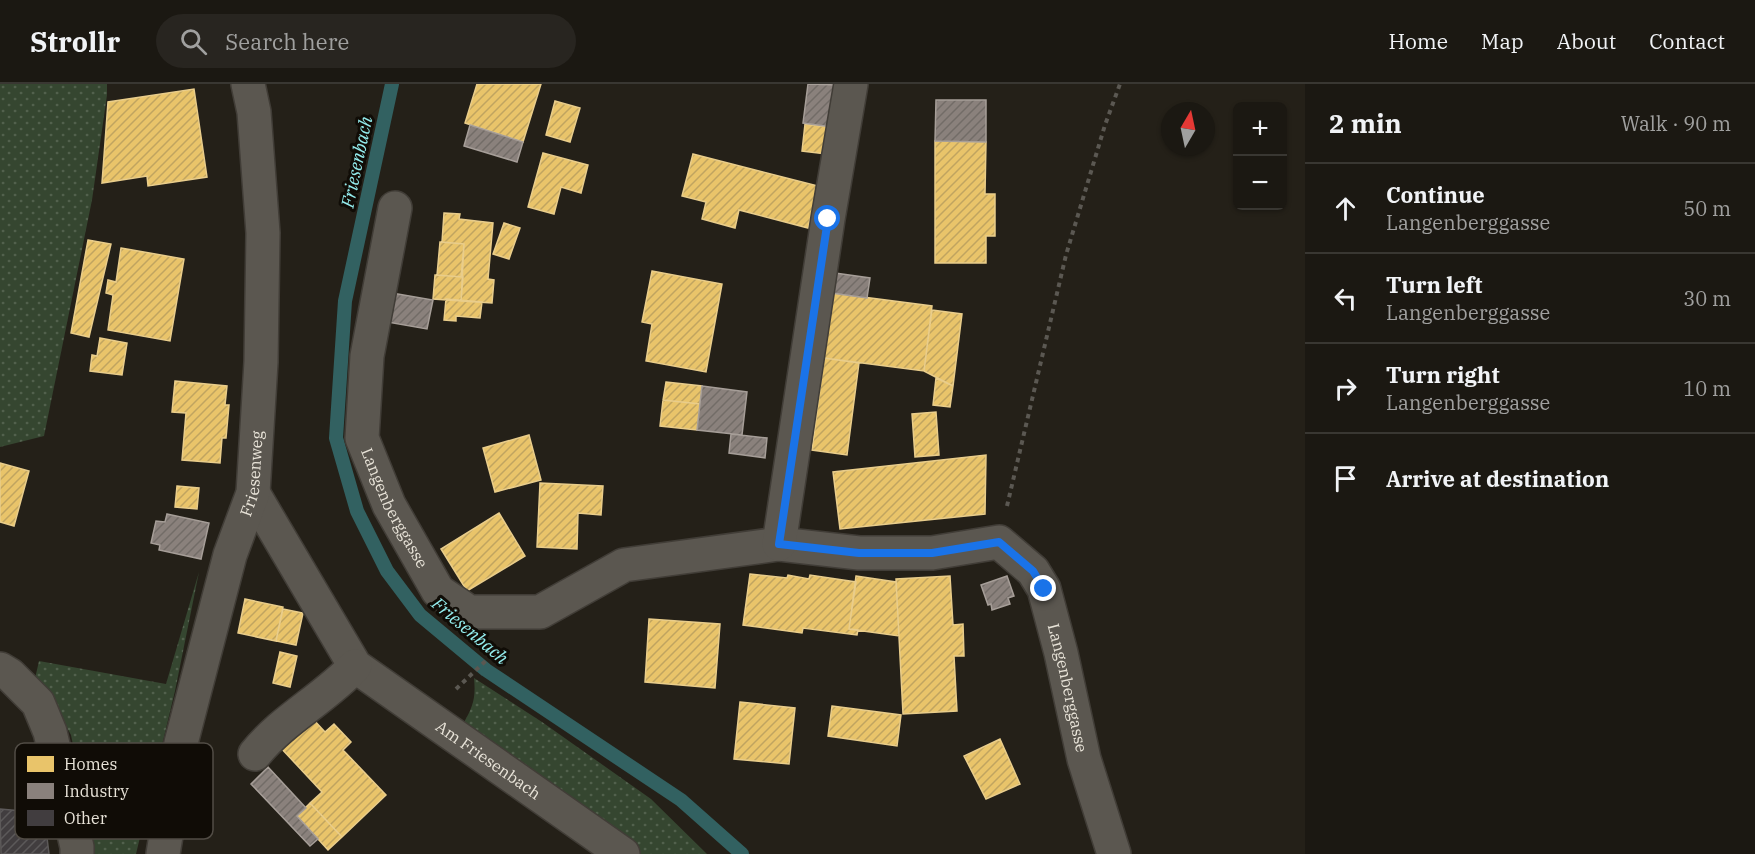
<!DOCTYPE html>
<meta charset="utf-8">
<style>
body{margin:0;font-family:"IBM Plex Serif",serif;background:#282520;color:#f1f3f6}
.controls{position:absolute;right:18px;top:18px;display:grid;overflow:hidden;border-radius:9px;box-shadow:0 2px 4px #0004}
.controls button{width:54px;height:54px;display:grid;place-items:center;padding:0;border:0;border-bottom:2px solid #393732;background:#1b1812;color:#f1f3f6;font:30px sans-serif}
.compass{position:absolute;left:1161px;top:18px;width:54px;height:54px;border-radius:50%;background:#1b1812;box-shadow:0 2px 4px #0004;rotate:9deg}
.stop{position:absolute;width:18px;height:18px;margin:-14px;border:4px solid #1a73e8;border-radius:50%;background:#fff}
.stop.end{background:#1a73e8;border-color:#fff;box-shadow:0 2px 6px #0008}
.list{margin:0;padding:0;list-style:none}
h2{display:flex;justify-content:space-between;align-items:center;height:78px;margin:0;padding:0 24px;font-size:26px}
h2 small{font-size:20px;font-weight:400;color:#a0a09f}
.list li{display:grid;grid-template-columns:39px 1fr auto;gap:18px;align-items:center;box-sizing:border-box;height:90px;padding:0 24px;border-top:2px solid #393732}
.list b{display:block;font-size:22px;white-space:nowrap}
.list p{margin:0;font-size:20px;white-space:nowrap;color:#a0a09f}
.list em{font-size:20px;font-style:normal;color:#a0a09f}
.icon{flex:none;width:33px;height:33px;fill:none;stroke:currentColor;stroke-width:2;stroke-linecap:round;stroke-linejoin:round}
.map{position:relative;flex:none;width:1305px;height:770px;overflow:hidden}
header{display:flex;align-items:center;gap:36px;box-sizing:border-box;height:84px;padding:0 30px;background:#1b1812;border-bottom:2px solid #393732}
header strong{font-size:28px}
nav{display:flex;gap:33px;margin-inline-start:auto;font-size:21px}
.search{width:420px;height:54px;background:#282520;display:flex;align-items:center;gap:15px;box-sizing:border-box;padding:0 21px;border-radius:33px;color:#a0a09f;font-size:22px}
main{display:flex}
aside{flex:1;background:#1b1812}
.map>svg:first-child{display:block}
.green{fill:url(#green-dots)}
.homes{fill:url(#homes-hatch);stroke:#e9cd8b;stroke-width:1.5}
.industry{fill:url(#industry-hatch);stroke:#a69e98;stroke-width:1.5}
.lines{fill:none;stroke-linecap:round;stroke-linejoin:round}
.stream{stroke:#326161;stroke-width:14}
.building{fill:url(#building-hatch);stroke:#5c5959;stroke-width:1.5}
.minor-casing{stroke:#413d37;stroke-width:36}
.path{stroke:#5b5852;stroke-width:4;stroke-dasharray:4.5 4.5;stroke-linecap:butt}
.minor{stroke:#5b5750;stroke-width:33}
.route{stroke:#1a73e8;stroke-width:8}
.labels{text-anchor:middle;stroke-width:6;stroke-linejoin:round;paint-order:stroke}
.street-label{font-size:16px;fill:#e8e3d8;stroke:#100c06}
.water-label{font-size:18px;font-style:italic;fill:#94edee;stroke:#100c06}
.key{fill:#100c06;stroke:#514c45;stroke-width:1.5}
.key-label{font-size:16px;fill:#e8e3d8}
</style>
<header>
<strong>Strollr</strong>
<div class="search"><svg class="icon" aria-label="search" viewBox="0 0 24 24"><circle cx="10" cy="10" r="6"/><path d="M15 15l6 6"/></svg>Search here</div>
<nav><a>Home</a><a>Map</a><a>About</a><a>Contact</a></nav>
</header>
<main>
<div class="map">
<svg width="1305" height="770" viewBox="0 0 1305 770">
<defs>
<pattern id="green-dots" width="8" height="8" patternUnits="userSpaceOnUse" patternTransform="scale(1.5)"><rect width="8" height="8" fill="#354630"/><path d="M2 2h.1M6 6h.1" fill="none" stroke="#52614d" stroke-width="1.8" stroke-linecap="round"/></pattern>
<pattern id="homes-hatch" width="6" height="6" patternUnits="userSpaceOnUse" patternTransform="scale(1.5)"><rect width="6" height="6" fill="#e9c46a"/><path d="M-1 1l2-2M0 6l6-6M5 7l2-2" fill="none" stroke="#c0a460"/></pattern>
<pattern id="industry-hatch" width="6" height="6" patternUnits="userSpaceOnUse" patternTransform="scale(1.5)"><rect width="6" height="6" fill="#8a817c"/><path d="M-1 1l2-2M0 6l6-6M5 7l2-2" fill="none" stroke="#726c67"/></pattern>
<pattern id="building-hatch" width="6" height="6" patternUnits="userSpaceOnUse" patternTransform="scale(1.5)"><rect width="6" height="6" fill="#413d3f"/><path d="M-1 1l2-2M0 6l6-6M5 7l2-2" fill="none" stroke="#5c595a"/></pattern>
</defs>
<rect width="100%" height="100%" fill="#242018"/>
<path class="green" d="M0,0H107V11L92,116L44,352L0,363Z
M199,488L175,607L136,770H84V715L71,651L54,620L34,599L39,577L166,600Z
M474,594L542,638L651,715L707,770H641L463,640C473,623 476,614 474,594Z"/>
<path class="homes" d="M477,0H541L523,58L465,39Z
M194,5L207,93L148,102L147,92L102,99L108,18Z
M555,17L580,24L570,58L546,51Z
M805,40L829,43L826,70L802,67Z
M935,57L986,58L985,110H995V152H986V179H935Z
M543,69L588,81L581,109L561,103L554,130L528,123Z
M693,70L818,102L808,144L739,126L735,144L702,135L706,118L682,112Z
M444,129L460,130L459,135L493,139L488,195L494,196L492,219L461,217L464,160L442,158Z
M504,139L520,144L509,175L493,170Z
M88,156L111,160L89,253L71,249Z
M440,158L464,160L461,193L437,191Z
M121,164L184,175L170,257L108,246L113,211L106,209L108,196L116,198Z
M652,187L722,200L706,288L646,277L652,240L642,238Z
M435,191L463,193L461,217L433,215Z
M832,209L932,222L924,287L824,274Z
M446,215L482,218L480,234L456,232V237L444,236Z
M932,226L962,230L953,302L924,287Z
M100,254L127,259L122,291L90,287L92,271L97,272Z
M824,274L859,279L847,371L812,366Z
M936,294L953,302L950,323L933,321Z
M175,297L227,302L225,321H229L226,354H222L220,379L182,376L186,329L172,328Z
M666,298L702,302L700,320L663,316Z
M663,316L700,320L697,346L660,342Z
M936,328L939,371L915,373L912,330Z
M529,351L541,396L495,408L483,364Z
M986,371L985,430L840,445L833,388Z
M0,379L29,387L14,442L0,438Z
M540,399L603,402L601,431L578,429L577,465L537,463Z
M177,402L199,404L197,425L175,423Z
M499,429L525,472L467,507L441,465Z
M750,490L787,494L788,491L809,495L810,491L856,498L849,545L858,546L857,551L803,544L802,549L743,541Z
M856,492L896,498L899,552L849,545Z
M950,492L953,541L963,540L964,572H954L957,627L903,630L896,495Z
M245,515L283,523L276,557L238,549Z
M283,525L303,529L296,561L276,557Z
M649,535L720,540L715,604L645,598Z
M280,568L297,572L290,603L273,599Z
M740,618L795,624L789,680L734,675Z
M832,622L901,631L897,662L828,652Z
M312,634L325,648L334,640L351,658L343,666L386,711L342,753L310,719L322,708L280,663Z
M1000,655L1020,700L986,715L964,672Z
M310,719L342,753L328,766L297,732Z"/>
<path class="industry" d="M808,0L837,1L832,43L803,39Z
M936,16H986V58L935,57Z
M470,41L523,58L517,78L464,62Z
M835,189L870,194L867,214L832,209Z
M392,209L433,216L427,245L387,238Z
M702,302L747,308L742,351L697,346Z
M731,350L767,354L765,374L729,369Z
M167,430L209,439L201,475L159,466L160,461L151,459L156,437L165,438Z
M1007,492L1014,512L1008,514L1010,520L992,526L991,520L988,521L981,501Z
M268,683L306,724L297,732L318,755L310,762L251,700Z"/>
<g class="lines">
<path class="stream" d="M392,0L345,217L336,354L357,427L387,487L420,531L486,586L681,716L742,770"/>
</g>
<path class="building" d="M0,725L44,729L49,770H1Z"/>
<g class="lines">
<defs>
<g id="minor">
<path id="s1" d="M395,124L367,272L362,354L389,421L438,507L469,528H540L624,481L779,460L859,469H932L999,458L1033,487L1044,505L1061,569L1084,675L1114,770"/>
<path id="s2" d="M253,409L355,582L623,770"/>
<path d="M779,460L828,135L851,0"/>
<path d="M0,585L10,591L38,619L50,648L77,763V770"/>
<path d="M255,670C283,635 324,615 355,582"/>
<path id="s3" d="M163,770L181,659L230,471L253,409L261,278L263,149L254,28L248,0"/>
</g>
</defs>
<use href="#minor" class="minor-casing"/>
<path class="path" d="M1007,422L1066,171L1105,41L1120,0
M456,605L496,567"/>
<use href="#minor" class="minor"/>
</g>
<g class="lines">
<path class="route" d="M828,135L779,460L859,469H932L999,458L1033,487L1044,505"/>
</g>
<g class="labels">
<g class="street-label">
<text dy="6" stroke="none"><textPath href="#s3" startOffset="392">Friesenweg</textPath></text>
<text dy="6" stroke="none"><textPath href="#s1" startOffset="310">Langenberggasse</textPath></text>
<text dy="6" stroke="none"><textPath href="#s1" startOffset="1154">Langenberggasse</textPath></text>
<text dy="6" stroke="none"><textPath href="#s2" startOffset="364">Am Friesenbach</textPath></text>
</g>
<g class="water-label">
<text transform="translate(357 78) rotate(-78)" y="6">Friesenbach</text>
<text transform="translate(470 547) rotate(40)" y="6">Friesenbach</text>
</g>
</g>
<rect x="15" y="659" width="198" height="96" rx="9" class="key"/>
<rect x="27" y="672" width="27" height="16" fill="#e9c46a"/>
<rect x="27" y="699" width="27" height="16" fill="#8a817c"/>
<rect x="27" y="726" width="27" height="16" fill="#413d3f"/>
<g class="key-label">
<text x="64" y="686">Homes</text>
<text x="64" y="713">Industry</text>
<text x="64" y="740">Other</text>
</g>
</svg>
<div class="controls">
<button>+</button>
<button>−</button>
</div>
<svg class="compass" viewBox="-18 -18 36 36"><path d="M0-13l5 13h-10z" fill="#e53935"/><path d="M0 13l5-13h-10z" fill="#a0a09f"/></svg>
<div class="stop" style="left:828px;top:135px"></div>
<div class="stop end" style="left:1044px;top:505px"></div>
</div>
<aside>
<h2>2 min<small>Walk · 90 m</small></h2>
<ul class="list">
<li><svg class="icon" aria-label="ahead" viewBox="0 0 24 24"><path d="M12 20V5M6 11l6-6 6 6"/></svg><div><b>Continue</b><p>Langenberggasse</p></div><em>50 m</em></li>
<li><svg class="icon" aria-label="left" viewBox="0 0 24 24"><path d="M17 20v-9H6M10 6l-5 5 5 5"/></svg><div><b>Turn left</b><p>Langenberggasse</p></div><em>30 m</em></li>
<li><svg class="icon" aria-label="right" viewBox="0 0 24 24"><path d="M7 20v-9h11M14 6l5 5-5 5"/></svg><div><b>Turn right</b><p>Langenberggasse</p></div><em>10 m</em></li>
<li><svg class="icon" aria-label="arrive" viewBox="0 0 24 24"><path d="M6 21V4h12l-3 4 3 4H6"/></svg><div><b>Arrive at destination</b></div></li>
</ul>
</aside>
</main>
